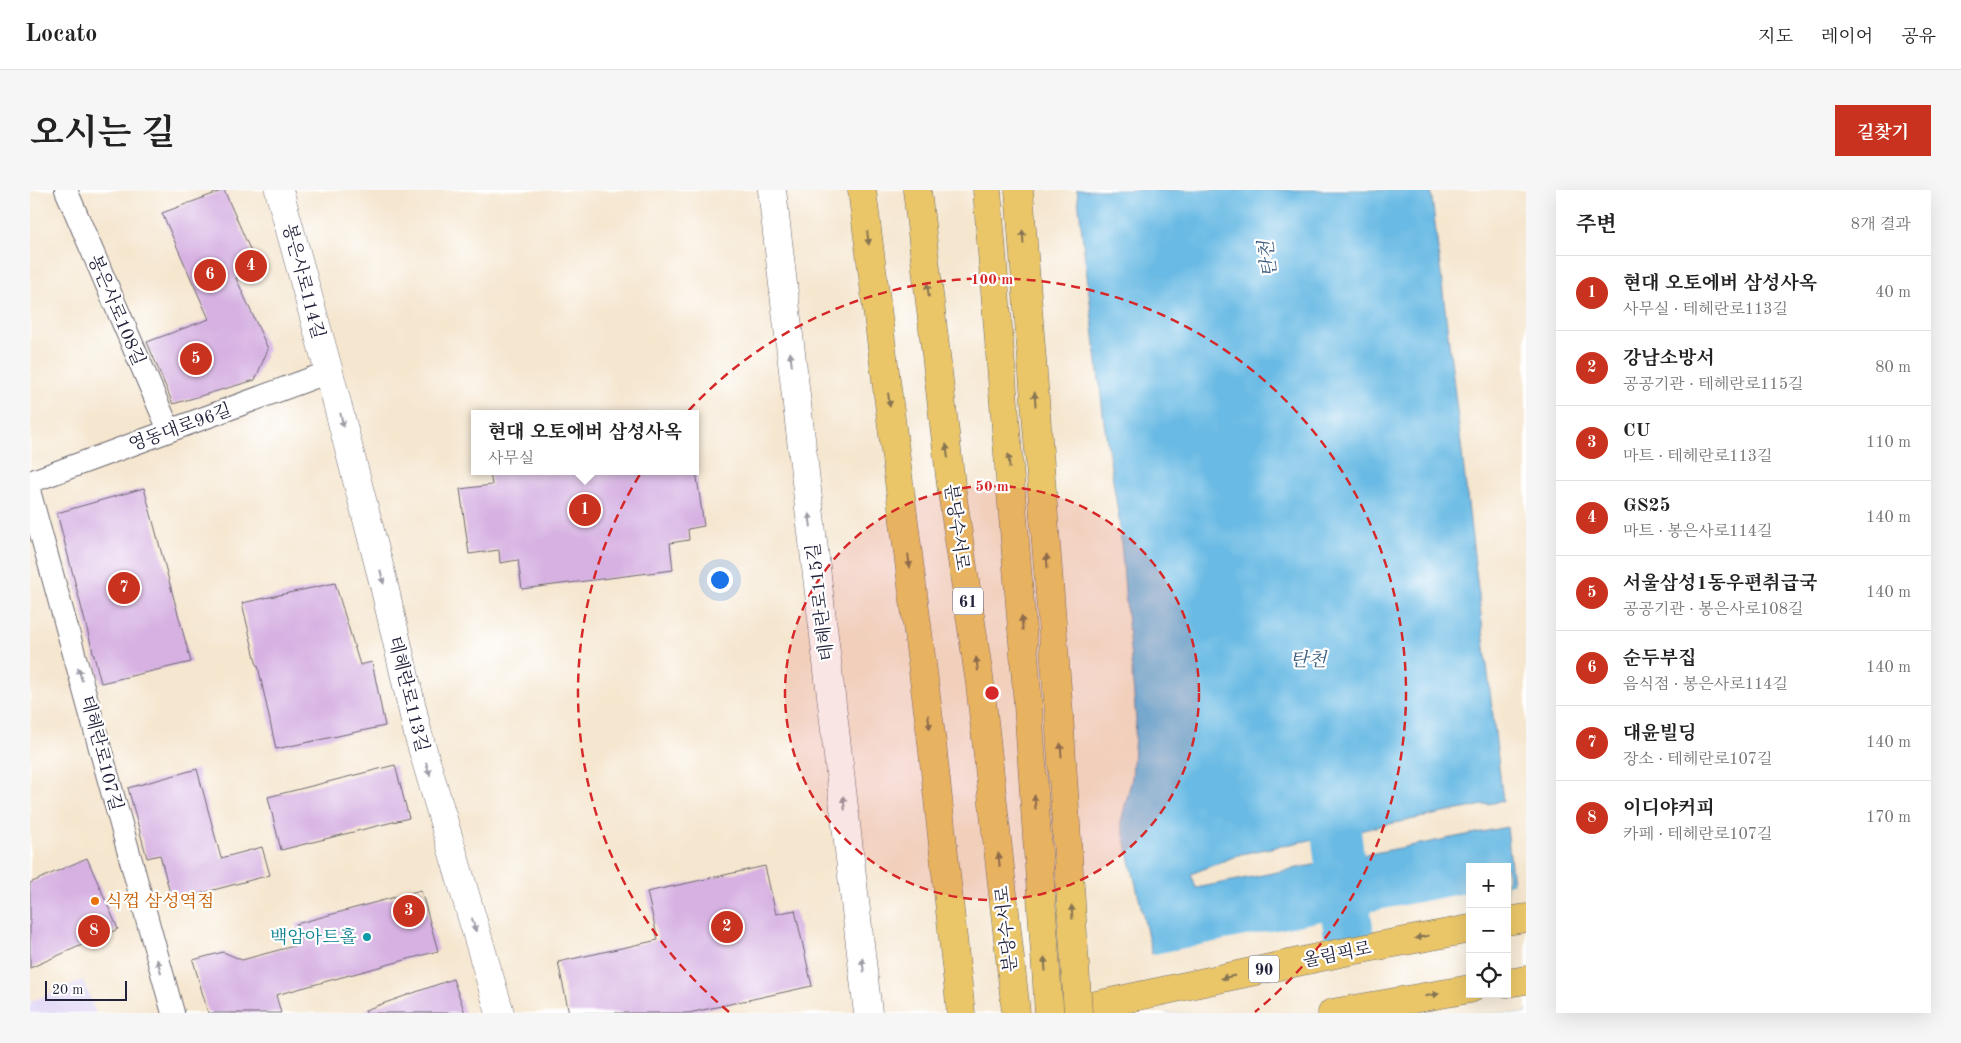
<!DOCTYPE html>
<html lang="ko">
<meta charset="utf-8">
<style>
body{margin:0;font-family:"Old Standard TT","Noto Serif KR",serif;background:#f6f6f6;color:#222}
.controls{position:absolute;right:15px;bottom:15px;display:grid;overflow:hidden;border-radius:0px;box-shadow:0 5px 20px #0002}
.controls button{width:45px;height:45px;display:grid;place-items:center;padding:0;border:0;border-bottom:1px solid #e0e0e0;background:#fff;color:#222;font:25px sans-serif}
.scale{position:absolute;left:15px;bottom:12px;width:82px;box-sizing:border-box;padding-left:5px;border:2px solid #22223b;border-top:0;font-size:14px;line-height:18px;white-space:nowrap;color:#22223b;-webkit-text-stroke:4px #fff;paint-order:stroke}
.you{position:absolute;left:689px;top:389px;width:18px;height:18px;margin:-12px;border:4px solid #fff;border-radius:50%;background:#1a73e8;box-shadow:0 0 0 8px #1a73e833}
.badge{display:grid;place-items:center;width:32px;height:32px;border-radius:50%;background:#c8321e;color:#fff;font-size:16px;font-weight:700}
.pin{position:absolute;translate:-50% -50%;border:2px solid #fff;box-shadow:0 1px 5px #0006}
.popup{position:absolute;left:441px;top:220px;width:228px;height:65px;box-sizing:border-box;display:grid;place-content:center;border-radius:0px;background:#fff;filter:drop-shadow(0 1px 4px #0005);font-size:16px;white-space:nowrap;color:#767676}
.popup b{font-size:19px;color:#222}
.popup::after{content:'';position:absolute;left:50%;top:100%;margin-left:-10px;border:10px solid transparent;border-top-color:#fff}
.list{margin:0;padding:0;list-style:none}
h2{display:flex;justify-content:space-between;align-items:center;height:65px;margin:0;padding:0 20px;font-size:21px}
h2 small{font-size:16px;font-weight:400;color:#767676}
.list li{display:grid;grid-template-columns:32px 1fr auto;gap:15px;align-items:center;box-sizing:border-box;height:75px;padding:0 20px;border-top:1px solid #e0e0e0}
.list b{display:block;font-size:19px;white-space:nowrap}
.list p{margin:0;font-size:16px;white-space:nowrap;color:#767676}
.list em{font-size:16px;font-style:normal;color:#767676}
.icon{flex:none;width:28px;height:28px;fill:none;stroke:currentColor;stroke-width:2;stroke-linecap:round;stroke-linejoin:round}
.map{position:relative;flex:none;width:1496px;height:823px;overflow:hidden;border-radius:0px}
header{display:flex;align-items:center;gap:30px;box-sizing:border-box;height:70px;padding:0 25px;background:#fff;border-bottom:1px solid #e0e0e0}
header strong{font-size:24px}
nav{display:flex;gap:28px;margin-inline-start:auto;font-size:18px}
.intro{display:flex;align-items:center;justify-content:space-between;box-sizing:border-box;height:120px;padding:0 30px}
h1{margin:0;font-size:35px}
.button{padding:12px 22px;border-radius:0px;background:#c8321e;color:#fff;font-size:18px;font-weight:700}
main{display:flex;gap:30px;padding:0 30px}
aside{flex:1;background:#fff;border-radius:0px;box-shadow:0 5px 20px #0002}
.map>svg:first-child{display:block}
.built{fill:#dfd5f5}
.water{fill:#69bae4;stroke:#466e90;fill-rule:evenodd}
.pier{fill:#f5e6cf}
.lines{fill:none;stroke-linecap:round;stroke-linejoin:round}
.river{stroke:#69bae4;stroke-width:50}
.building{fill:#d6b1e2}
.minor-casing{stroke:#6c676f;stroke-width:24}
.tertiary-casing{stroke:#6c676f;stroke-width:29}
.primary-casing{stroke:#6c676f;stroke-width:29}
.trunk-casing{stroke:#6c676f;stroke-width:29}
.minor{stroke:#fff;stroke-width:22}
.tertiary{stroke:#fff;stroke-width:28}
.primary{stroke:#eac669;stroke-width:28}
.trunk{stroke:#eac669;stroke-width:28}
.trunk-bridge-casing{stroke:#6c676f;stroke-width:29;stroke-linecap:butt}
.trunk-bridge{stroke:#eac669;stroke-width:28}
.oneway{fill:#867452}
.oneway2{fill:#9c9ca7}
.ring{fill:none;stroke:#d62828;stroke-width:2.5;stroke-dasharray:9 6}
.food-dot{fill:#e8710a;stroke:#fff;stroke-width:2}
.culture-dot{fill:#0f9aa8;stroke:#fff;stroke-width:2}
.labels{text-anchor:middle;stroke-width:4.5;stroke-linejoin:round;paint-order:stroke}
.shield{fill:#fff;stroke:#646476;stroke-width:1}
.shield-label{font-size:16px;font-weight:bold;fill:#22223b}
.street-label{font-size:18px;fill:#22223b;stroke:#fff}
.food-label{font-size:18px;fill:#c56008;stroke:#fff;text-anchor:start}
.culture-label{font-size:18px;fill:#0d838f;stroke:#fff;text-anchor:end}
.water-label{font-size:19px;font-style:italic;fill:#3e5f7f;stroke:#fff}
.centre{fill:#d62828;stroke:#fff;stroke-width:2.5}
.ring-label{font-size:15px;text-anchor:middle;font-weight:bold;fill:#d62828;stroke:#fff;stroke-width:4.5;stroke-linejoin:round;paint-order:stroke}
</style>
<header>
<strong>Locato</strong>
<nav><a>지도</a><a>레이어</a><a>공유</a></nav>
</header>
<div class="intro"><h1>오시는 길</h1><a class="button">길찾기</a></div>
<main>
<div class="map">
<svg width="1496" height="823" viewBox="0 0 1496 823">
<rect width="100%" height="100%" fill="#fff"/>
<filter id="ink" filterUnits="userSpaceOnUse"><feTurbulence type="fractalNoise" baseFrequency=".02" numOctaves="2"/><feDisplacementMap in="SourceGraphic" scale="10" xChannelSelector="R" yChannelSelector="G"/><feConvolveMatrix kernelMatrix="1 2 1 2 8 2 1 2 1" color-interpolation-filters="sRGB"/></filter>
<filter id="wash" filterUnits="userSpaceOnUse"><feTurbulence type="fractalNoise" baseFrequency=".0096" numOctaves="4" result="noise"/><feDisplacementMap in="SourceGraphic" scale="20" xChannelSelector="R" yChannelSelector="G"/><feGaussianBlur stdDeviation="1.12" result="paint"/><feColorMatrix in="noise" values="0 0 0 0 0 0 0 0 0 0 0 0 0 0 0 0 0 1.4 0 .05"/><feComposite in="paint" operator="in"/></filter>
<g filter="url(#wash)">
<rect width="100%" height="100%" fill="#f5e6cf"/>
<path class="built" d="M53,790L66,823H0V812Z"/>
<path class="water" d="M1047,0H1401L1473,611L1211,664L1161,684L1166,698L1477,637L1496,823H1136L1091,632L1102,588L1106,530L1089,329L1074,232ZM1440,677H1477V804H1440Z"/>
<path class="pier" d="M1486,693L1496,788V823H1133L1119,765L1440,702V804H1477V695Z"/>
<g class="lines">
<path class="river" d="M1298,577L1318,739"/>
</g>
<g id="blocks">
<path class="building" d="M194,0L229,80L206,88L238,159L225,190L143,214L117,152L179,129L132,23Z
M476,281H666L674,336L658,339L659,350L640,353L643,380L492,399L488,370L470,373L469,360L439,364L430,299L462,295L460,283Z
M114,298L161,472L71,493L27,323Z
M305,393L330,475L342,472L355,536L246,559L228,476H227L212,413Z
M365,575L379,628L251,660L238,607Z
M167,579L191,668L232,657L240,685L142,711L130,665L117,668L98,598Z
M57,668L88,739L0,778V693Z
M735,676L746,724L765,720L782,796L659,823H539L528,772L628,750L617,702Z
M391,700L408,761L246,805L251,823H178L163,770L193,762L212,770L271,754L266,734Z
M423,789L435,823H336L335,820Z"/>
</g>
</g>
<g filter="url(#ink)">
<use href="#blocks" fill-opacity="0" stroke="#6c676f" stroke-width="1"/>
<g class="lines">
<defs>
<path id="minor" d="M36,0L139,240
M0,292L299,182
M0,304L143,823"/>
<path id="tertiary" d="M249,0L299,182L353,391L388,544L470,823
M742,0L838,823"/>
<path id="primary" d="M1477,731L1496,728
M1477,793L1496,790
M1029,823L1310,763L1440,739
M1302,823L1440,799"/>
<path id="trunk" d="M832,0L902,553L931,823
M887,0L921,295L950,494L986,823
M957,0L998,515L1019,823
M989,0L1029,524"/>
</defs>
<use href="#minor" class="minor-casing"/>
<use href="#tertiary" class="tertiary-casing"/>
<use href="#primary" class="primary-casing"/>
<use href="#trunk" class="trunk-casing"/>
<use href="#minor" class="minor"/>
<use href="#tertiary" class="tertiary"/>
<use href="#primary" class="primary"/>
<use href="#trunk" class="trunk"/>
<defs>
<path id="trunk-bridge" d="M1029,524L1048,823"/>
</defs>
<use href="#trunk-bridge" class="trunk-bridge-casing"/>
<use href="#trunk-bridge" class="trunk-bridge"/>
</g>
<defs><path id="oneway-solid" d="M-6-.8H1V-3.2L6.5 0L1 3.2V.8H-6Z" transform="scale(1.25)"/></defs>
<g class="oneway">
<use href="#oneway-solid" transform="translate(993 47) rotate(-94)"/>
<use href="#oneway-solid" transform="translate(838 48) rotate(83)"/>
<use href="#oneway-solid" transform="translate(898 100) rotate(-97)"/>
<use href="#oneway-solid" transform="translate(1005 209) rotate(-94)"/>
<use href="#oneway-solid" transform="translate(859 210) rotate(83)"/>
<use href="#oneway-solid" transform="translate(917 261) rotate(-97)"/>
<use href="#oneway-solid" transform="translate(979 271) rotate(-95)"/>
<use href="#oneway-solid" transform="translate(879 371) rotate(83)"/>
<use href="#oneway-solid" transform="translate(1017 371) rotate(-94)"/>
<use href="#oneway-solid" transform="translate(992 433) rotate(-95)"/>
<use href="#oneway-solid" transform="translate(947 474) rotate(-98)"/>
<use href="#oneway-solid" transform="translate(899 532) rotate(83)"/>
<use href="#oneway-solid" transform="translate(1031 560) rotate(-94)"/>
<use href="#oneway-solid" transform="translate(1005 612) rotate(-94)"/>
<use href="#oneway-solid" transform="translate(969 670) rotate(-96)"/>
<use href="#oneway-solid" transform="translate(1042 722) rotate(-94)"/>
<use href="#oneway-solid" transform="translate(1392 747) rotate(169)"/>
<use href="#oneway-solid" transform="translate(1015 774) rotate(-94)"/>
<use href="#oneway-solid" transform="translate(1198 787) rotate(168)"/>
<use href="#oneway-solid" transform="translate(1402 805) rotate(-9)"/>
</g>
<g class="oneway2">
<use href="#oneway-solid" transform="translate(761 169) rotate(-97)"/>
<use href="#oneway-solid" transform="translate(312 230) rotate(76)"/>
<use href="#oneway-solid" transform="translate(780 330) rotate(-97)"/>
<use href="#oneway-solid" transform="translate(352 387) rotate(76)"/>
<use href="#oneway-solid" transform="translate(50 484) rotate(-106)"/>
<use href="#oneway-solid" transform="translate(398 579) rotate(74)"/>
<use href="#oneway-solid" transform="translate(814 613) rotate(-97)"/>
<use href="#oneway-solid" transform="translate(444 735) rotate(73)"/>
<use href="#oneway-solid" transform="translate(833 775) rotate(-97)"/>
<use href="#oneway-solid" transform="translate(129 776) rotate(-106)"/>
</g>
</g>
<circle cx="962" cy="503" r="207" fill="#d62828" fill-opacity=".12"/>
<g class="ring">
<circle cx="962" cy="503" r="207"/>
<path d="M699 822A414 414 0 1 1 1225 822"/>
</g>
<circle class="food-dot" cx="65" cy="711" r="5"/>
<circle class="culture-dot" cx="337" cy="747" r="5"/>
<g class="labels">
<g class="shield">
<rect x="923" y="397.5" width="30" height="27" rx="4"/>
<rect x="1219" y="765.5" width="30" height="27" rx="4"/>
</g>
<g class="shield-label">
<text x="938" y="417">61</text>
<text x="1234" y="785">90</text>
</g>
<g class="street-label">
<text transform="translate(274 91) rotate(75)" y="6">봉은사로114길</text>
<text transform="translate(87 120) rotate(67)" y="6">봉은사로108길</text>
<text transform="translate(150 237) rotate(-20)" y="6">영동대로96길</text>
<text transform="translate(927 337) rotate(82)" y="6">분당수서로</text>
<text transform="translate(790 412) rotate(-97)" y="6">테헤란로115길</text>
<text transform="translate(379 504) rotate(76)" y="6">테헤란로113길</text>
<text transform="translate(72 563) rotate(75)" y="6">테헤란로107길</text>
<text transform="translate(976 739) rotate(-96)" y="6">분당수서로</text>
<text transform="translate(1307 764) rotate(-11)" y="6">올림픽로</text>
</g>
<g class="food-label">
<text x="75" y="717">식껍 삼성역점</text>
</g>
<g class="culture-label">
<text x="327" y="753">백암아트홀</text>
</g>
<g class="water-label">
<text transform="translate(1237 69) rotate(-97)" y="7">탄천</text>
<text x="1278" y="476">탄천</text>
</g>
</g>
<circle cx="962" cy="503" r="8" class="centre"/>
<g class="ring-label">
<text x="962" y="94">100 m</text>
<text x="962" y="301">50 m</text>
</g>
</svg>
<div class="controls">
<button>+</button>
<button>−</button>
<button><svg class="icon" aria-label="locate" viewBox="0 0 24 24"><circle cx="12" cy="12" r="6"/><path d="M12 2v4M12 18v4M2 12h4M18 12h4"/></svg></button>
</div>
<div class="scale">20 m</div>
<div class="you"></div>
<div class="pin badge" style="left:555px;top:320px">1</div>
<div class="popup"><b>현대 오토에버 삼성사옥</b>사무실</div>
<div class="pin badge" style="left:697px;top:737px">2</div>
<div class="pin badge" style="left:379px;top:721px">3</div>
<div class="pin badge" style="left:221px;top:76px">4</div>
<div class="pin badge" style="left:166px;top:169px">5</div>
<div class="pin badge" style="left:180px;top:85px">6</div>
<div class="pin badge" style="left:94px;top:398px">7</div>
<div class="pin badge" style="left:64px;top:741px">8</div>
</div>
<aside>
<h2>주변<small>8개 결과</small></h2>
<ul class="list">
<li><span class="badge">1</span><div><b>현대 오토에버 삼성사옥</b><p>사무실 · 테헤란로113길</p></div><em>40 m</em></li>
<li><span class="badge">2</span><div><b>강남소방서</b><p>공공기관 · 테헤란로115길</p></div><em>80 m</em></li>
<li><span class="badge">3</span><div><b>CU</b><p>마트 · 테헤란로113길</p></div><em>110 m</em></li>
<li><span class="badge">4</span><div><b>GS25</b><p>마트 · 봉은사로114길</p></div><em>140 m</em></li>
<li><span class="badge">5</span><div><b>서울삼성1동우편취급국</b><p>공공기관 · 봉은사로108길</p></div><em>140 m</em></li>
<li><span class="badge">6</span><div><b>순두부집</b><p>음식점 · 봉은사로114길</p></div><em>140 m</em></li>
<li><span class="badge">7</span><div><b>대윤빌딩</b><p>장소 · 테헤란로107길</p></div><em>140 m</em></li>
<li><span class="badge">8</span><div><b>이디야커피</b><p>카페 · 테헤란로107길</p></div><em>170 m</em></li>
</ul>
</aside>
</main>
